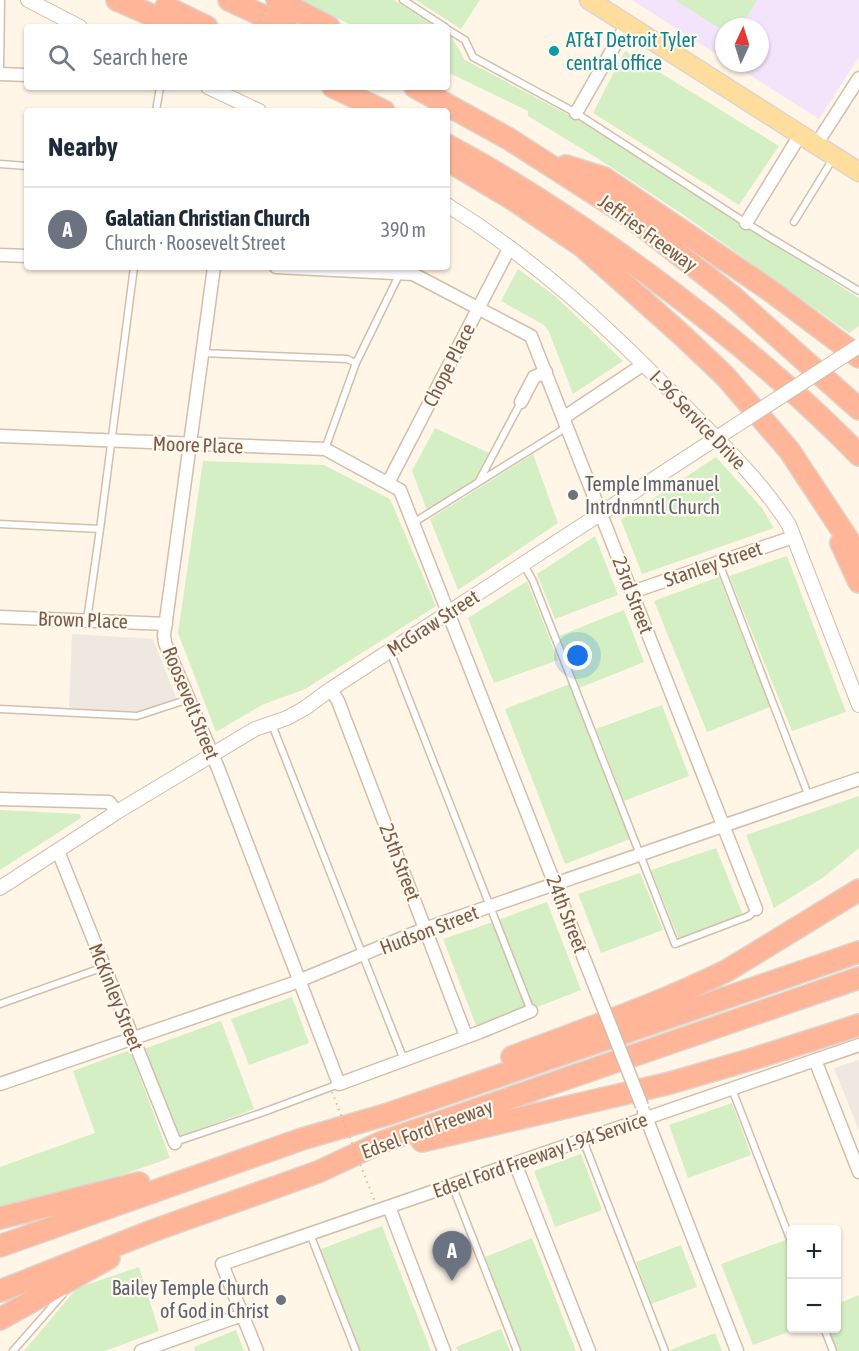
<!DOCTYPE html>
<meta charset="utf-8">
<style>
body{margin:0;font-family:"Asap Condensed",sans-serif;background:#f6f6f7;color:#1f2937}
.controls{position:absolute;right:18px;bottom:18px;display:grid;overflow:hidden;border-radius:6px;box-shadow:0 2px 4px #0004}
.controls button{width:54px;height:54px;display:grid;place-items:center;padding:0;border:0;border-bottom:2px solid #e0e1e3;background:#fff;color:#1f2937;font:30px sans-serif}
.compass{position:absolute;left:715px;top:18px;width:54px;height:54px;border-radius:50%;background:#fff;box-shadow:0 2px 4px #0004;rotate:4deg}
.you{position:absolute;left:578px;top:656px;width:21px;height:21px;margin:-15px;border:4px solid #fff;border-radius:50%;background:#1a73e8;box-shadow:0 0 0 9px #1a73e833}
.badge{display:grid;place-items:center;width:39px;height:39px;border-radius:50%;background:#0b8043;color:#fff;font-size:20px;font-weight:700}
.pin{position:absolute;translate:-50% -50px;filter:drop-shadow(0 2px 3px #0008)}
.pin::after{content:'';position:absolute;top:32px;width:21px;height:18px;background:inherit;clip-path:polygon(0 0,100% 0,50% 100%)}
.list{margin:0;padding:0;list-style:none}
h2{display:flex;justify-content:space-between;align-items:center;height:78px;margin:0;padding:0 24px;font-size:26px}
h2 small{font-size:20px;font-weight:400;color:#747a83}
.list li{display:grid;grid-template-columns:39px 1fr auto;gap:18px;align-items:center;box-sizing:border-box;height:84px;padding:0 24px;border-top:2px solid #e0e1e3}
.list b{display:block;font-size:22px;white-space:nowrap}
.list p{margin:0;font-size:20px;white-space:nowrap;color:#747a83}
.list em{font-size:20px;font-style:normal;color:#747a83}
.icon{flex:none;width:33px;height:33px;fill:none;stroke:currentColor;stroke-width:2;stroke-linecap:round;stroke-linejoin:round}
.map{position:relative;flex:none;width:859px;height:1351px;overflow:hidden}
.search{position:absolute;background:#fff;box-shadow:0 2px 4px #0004;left:24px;top:24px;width:426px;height:66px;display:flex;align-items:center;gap:15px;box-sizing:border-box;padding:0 21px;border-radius:6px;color:#747a83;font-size:22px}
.panel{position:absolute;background:#fff;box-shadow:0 2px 4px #0004;left:24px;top:108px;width:426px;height:162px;border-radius:6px}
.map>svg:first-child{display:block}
.industrial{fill:#efe8e1}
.education{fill:#f3e3fb}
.green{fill:#d3efc3}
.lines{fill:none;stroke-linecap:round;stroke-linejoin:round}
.service-casing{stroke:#d3beaa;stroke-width:9}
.minor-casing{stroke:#d3beaa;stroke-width:15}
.tertiary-casing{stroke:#d3beaa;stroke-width:16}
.primary-casing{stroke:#ddd5cf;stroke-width:21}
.motorway-casing{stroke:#ddd5cf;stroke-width:24}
.service{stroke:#fff;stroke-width:6}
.minor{stroke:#fff;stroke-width:12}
.tertiary{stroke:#fff;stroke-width:14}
.primary{stroke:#ffdd9d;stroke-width:18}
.motorway{stroke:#ffb597;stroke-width:21}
.minor-bridge-casing{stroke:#d3beaa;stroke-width:15;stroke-linecap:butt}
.tertiary-bridge-casing{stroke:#d3beaa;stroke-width:16;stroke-linecap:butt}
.path-bridge{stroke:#ddb89d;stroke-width:2;stroke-dasharray:1.5 4.5;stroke-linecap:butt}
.minor-bridge{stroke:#fff;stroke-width:12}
.tertiary-bridge{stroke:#fff;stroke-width:14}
.culture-dot{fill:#0f9aa8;stroke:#fff9ef;stroke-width:2}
.worship-dot{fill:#6b7280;stroke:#fff9ef;stroke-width:2}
.labels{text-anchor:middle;stroke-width:4.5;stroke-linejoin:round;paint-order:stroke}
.culture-label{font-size:20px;fill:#0d838f;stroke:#fff9ef;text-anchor:start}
.street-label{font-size:20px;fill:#7c5c47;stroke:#fff9ef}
.worship-label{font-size:20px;fill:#5b616d;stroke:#fff9ef;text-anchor:start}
</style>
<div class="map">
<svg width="859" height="1351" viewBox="0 0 859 1351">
<rect width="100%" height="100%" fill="#fff6e7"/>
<path class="industrial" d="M72,634L153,639L177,700L136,713L69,708Z
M859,1060V1131L834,1068Z"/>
<path class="education" d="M632,0H859V57L819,119L731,63H760V27H724V59Z"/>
<path class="green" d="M299,0H394L437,27H356Z
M416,0H480L461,29Z
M675,0H757L741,27H724V31Z
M447,34L451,36L465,60L582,122L859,298V326L849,333L685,216L605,163L528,116V111L447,72Z
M625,51L779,146L739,205L593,113Z
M518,269L555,296L623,361L573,394L549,332L544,325L501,301Z
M435,428L489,453L477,479L427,510L412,471Z
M533,454L558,523L458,590L430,519Z
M716,457L762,508L774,528L642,574L621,520Z
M203,461L324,465L390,499L436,606L305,689L262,705L216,732L178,633Z
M595,536L618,595L555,619L537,574Z
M787,556L846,712L792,731L729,576Z
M719,577L770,707L707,732L654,601Z
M527,581L558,660L494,683L468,618Z
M624,610L644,662L579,688L559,636Z
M570,684L630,839L565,864L505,709Z
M662,705L689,776L624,801L596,729Z
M859,796V848L824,877L774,908L746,835Z
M0,810L80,814L81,818L0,870Z
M716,848L743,915L679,939L651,870Z
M640,873L663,930L601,953L578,894Z
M547,902L581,990L532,1009L498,920Z
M493,922L527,1009L477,1028L443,939Z
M292,997L309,1043L249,1065L231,1019Z
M221,1021L254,1109L179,1137L144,1049Z
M130,1050L170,1158L104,1181L0,1209V1167L95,1133L73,1071Z
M732,1103L751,1155L688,1178L669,1125Z
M581,1154L602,1210L555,1227L534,1171Z
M382,1226L431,1351H360L321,1249Z
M532,1238L576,1351H521L485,1257Z
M786,1240L791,1255L792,1328L796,1329L753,1345L721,1264Z
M681,1245L697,1287L651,1304L636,1262Z
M139,1267L159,1331L105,1351H24L77,1288Z
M859,1295V1351H837L829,1329L836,1328L837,1304Z
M501,1329L510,1351H458L456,1347Z
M236,1330L244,1351H195L194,1347Z
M715,1333L722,1351H671L670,1350Z"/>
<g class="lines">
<defs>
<path id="service" d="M403,0L445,27
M447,29L465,40L473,57L576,113L746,223L859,291
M0,74L1,0
M156,111L160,87
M0,164L27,166
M794,222L834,157
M202,353L347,359L356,363
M325,449L356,363L400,273
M479,481L521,402
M413,523L567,427
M0,524L100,529
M719,563L809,797
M524,565L533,581L675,944L749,916L756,909
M87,620L100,529L134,267
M390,651L531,1011
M0,709L137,716L189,699
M271,722L404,1060
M0,1004L104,967
M732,1089L792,1244
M583,1140L665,1351
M175,1142L261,1113L339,1084
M452,1185L517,1351
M310,1234L356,1351
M824,1328L833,1351
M13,1351L63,1294"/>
<path id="minor" d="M0,74L27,75
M576,113L627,24
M816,145L859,78
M746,223L800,135
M0,255L27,256
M214,267L164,635L165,643L218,768L339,1084L480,1032L531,1011
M276,267L413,274L531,336L756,909
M521,402L534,377L546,372
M563,418L644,364
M0,436L325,449L400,490L596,989
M388,483L510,247
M632,592L793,537
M0,617L166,624
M331,689L338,701L466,1036
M0,799L109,802L117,812
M58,851L175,1143
M815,1060L859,1172
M0,1084L291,984L424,929L859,779
M644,1112L737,1351
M515,1163L589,1351
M389,1207L444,1351
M141,1351L242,1315
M257,1351L222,1264L859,1045"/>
<path id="tertiary" d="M28,0L80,27
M208,87L259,111
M447,205C539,262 612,331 687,408C723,445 761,481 789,525L859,705
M0,888L117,812L255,729L287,718L305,708L331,689L732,428"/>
<path id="primary" d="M589,0L859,172"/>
<path id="motorway" d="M117,0L179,27
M229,0L287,27
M277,0L329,27
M166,7L207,27
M333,87L384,111
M415,87L509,139L632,218L732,296L859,409
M447,145C516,182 582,226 645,272C721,328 794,388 859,455
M447,160L514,200L582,246L683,336L725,376L789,450L859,556
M566,166L604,178L768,289L859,357
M841,543L859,582
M512,1057C585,1029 658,1005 728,970L859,890
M422,1141L670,1083L756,1058L859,1025
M0,1218L139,1183
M0,1246L302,1139L388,1114L859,952
M0,1291L152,1231L318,1172L382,1142L859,978
M0,1319L109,1258"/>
</defs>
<use href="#service" class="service-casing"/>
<use href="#minor" class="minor-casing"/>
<use href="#tertiary" class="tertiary-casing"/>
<use href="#primary" class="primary-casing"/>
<use href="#motorway" class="motorway-casing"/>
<use href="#service" class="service"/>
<use href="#minor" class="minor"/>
<use href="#tertiary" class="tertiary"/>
<use href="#primary" class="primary"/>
<use href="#motorway" class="motorway"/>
<defs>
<path id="minor-bridge" d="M596,989L642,1106"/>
<path id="tertiary-bridge" d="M732,428L859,346"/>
</defs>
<use href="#minor-bridge" class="minor-bridge-casing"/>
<use href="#tertiary-bridge" class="tertiary-bridge-casing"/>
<path class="path-bridge" d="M257,27L270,0
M332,1092L375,1202"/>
<use href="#minor-bridge" class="minor-bridge"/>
<use href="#tertiary-bridge" class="tertiary-bridge"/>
</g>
<circle class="culture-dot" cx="554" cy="51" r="6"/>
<g class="worship-dot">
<circle cx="573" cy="495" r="6"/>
<circle cx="281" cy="1300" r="6"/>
</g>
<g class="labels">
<g class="culture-label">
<text x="566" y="47">AT&amp;T Detroit Tyler<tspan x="566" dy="23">central office</tspan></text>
</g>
<g class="street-label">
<text transform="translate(648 233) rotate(36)" y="7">Jeffries Freeway</text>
<text transform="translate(449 365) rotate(-63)" y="7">Chope Place</text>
<text transform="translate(698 420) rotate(46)" y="7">I- 96 Service Drive</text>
<text transform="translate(198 445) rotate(2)" y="7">Moore Place</text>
<text transform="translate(713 564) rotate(-19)" y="7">Stanley Street</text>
<text transform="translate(633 595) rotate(69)" y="7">23rd Street</text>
<text transform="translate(83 620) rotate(2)" y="7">Brown Place</text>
<text transform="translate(433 623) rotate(-33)" y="7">McGraw Street</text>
<text transform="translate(191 703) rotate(68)" y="7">Roosevelt Street</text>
<text transform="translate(400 862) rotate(69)" y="7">25th Street</text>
<text transform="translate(567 914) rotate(69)" y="7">24th Street</text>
<text transform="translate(429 930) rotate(-21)" y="7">Hudson Street</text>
<text transform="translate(116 997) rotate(68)" y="7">McKinley Street</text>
<text transform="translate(427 1129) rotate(-20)" y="7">Edsel Ford Freeway</text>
<text transform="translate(540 1155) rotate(-19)" y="7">Edsel Ford Freeway I-94 Service</text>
</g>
<g class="worship-label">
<text x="585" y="491">Temple Immanuel<tspan x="585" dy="23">Intrdnmntl Church</tspan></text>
<text x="269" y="1295" text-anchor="end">Bailey Temple Church<tspan x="269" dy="23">of God in Christ</tspan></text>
</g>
</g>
</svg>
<div class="controls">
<button>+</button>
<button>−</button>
</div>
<svg class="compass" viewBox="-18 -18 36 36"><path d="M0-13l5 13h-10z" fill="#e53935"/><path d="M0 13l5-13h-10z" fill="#747a83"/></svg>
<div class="you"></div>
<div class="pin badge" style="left:452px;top:1281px;background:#6b7280">A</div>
<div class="search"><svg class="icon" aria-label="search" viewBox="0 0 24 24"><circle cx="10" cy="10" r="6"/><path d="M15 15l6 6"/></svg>Search here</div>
<section class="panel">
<h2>Nearby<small></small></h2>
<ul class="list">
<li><span class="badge" style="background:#6b7280">A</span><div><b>Galatian Christian Church</b><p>Church · Roosevelt Street</p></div><em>390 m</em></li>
</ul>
</section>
</div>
